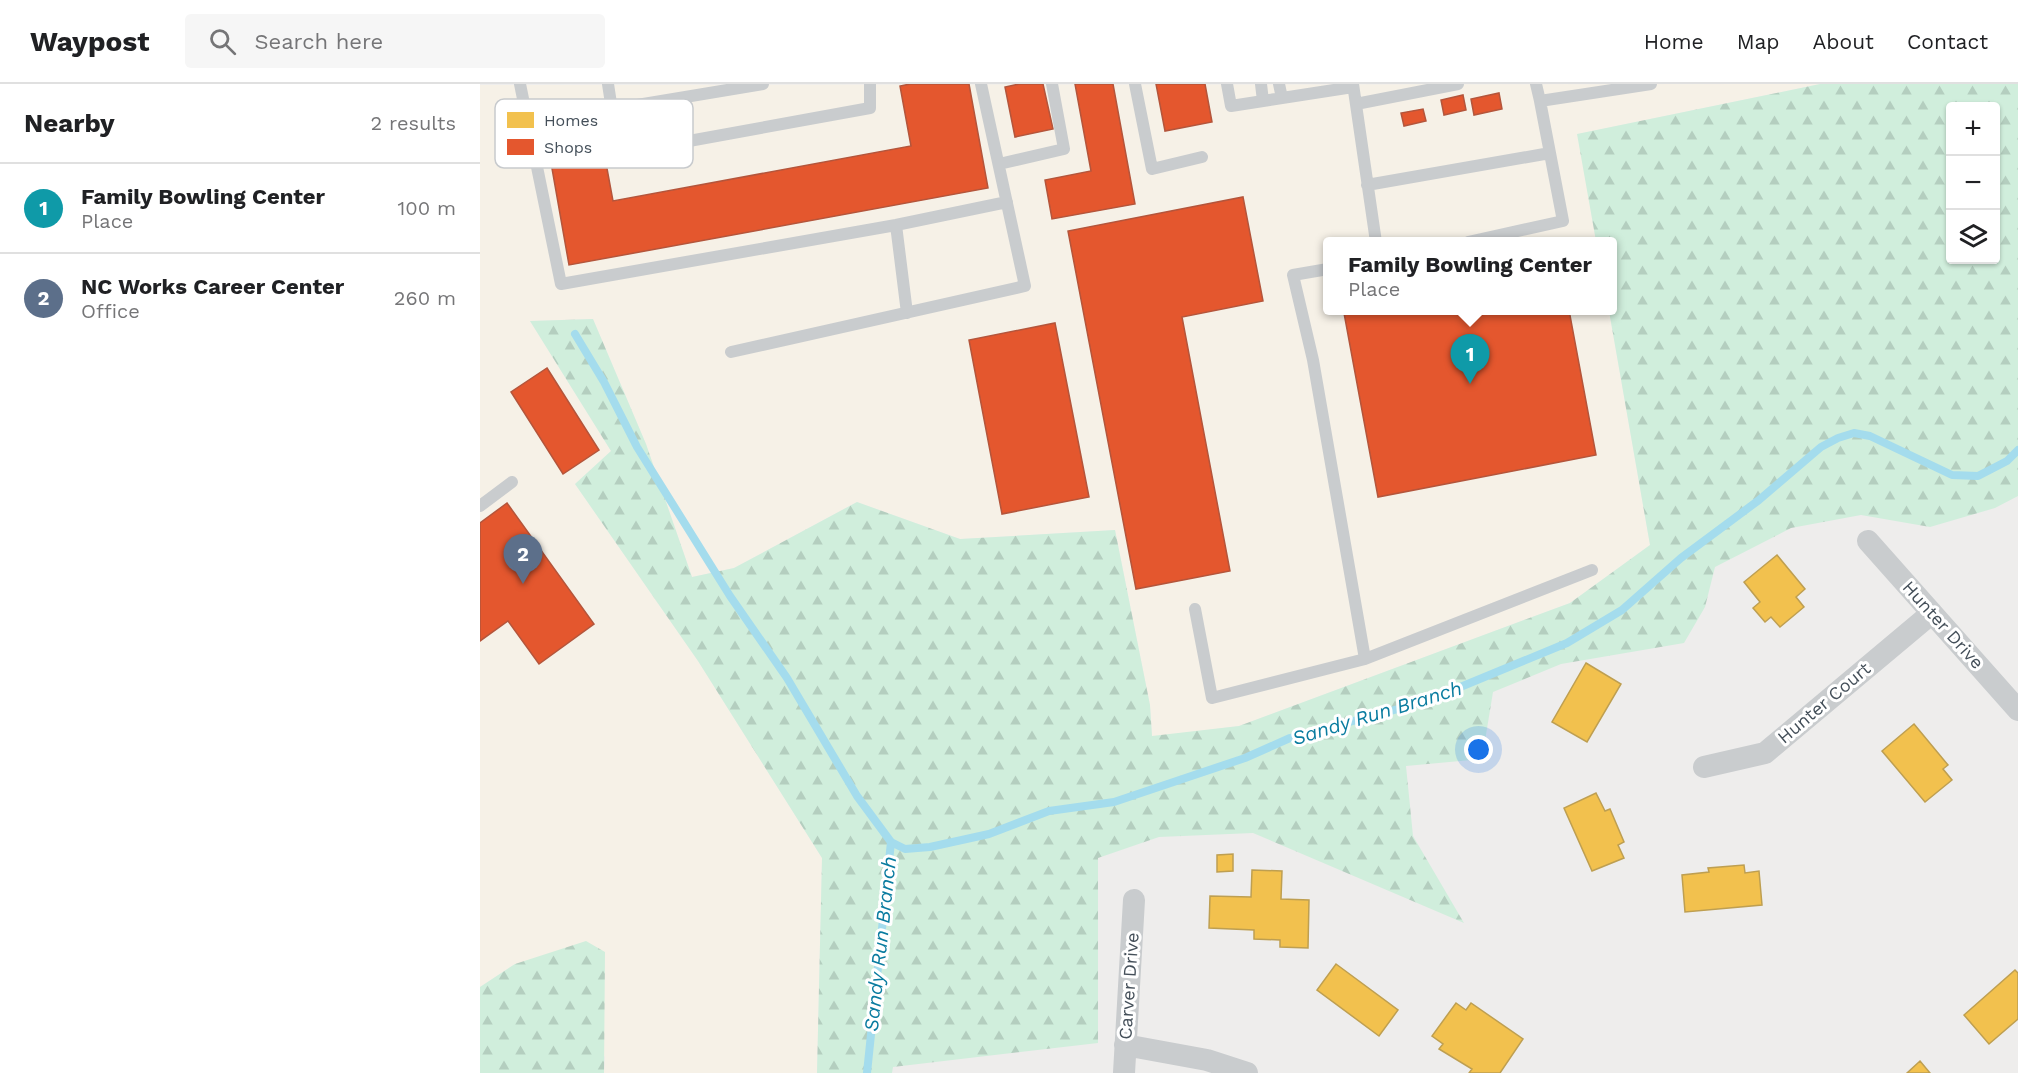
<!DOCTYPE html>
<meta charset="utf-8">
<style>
body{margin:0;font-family:"Work Sans",sans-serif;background:#f6f6f6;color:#202124}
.controls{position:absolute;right:18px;top:18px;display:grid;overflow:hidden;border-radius:6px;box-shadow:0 2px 4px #0004}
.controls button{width:54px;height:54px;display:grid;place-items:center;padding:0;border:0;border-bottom:2px solid #e0e0e0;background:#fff;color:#202124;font:30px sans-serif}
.you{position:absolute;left:999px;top:666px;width:21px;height:21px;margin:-15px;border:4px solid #fff;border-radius:50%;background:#1a73e8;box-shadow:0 0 0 9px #1a73e833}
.badge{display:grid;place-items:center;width:39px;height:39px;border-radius:50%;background:#80868c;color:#fff;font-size:20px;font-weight:700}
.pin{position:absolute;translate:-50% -50px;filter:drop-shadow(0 2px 3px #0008)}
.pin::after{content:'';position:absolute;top:32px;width:21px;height:18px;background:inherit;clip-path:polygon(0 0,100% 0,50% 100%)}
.popup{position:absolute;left:843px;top:153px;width:294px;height:78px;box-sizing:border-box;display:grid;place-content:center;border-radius:6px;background:#fff;filter:drop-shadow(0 2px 4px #0005);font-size:20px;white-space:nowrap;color:#757577}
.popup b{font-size:22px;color:#202124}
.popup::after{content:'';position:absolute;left:50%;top:100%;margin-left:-12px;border:12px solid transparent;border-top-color:#fff}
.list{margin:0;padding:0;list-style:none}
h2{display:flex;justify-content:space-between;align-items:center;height:78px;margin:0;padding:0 24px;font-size:26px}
h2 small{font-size:20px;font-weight:400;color:#757577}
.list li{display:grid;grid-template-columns:39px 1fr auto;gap:18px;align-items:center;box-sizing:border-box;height:90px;padding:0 24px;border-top:2px solid #e0e0e0}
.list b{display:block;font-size:22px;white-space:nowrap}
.list p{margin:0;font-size:20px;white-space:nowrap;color:#757577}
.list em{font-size:20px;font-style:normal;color:#757577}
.icon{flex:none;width:33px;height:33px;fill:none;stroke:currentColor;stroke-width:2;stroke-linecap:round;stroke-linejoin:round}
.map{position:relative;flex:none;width:1538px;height:989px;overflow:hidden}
header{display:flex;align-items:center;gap:36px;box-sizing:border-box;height:84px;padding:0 30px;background:#fff;border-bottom:2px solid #e0e0e0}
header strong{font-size:28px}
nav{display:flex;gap:33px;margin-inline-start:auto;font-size:21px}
.search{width:420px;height:54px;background:#f6f6f6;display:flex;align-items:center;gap:15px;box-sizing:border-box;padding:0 21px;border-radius:6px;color:#757577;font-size:22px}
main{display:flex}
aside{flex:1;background:#fff}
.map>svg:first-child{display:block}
.commercial{fill:#f6f1e7}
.forest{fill:url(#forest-firs);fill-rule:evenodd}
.homes{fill:#f2c14e;stroke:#be9f51;stroke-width:1.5}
.shops{fill:#e4572e;stroke:#b4553b;stroke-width:1.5}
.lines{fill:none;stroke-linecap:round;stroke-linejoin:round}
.stream{stroke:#a4dced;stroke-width:8}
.service{stroke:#c9ccce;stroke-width:12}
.minor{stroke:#c9ccce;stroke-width:22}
.labels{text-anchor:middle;stroke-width:6;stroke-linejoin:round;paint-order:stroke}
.street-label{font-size:18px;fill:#444f59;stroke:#fff}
.water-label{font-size:20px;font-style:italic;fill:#0a7ca0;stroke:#fff}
.key{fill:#fff;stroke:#c7cacd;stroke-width:1.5}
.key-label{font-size:16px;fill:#444f59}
</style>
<header>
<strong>Waypost</strong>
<div class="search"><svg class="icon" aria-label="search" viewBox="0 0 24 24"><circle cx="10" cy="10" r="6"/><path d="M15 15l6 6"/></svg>Search here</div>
<nav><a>Home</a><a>Map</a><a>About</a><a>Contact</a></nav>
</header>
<main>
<aside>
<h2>Nearby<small>2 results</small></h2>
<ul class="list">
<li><span class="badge" style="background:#0f9aa8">1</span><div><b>Family Bowling Center</b><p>Place</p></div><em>100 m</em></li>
<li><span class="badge" style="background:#5c6f8a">2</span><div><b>NC Works Career Center</b><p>Office</p></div><em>260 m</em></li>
</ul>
</aside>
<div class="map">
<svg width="1538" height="989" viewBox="0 0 1538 989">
<defs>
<pattern id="forest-firs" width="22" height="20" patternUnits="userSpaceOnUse" patternTransform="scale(1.5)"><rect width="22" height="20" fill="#d0eedc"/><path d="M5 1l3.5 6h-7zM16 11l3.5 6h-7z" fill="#b4cebf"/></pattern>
</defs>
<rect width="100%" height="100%" fill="#eeedec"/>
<path class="commercial" d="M1340,0L1098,50L1116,157L848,158V226L1129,227L1170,461L1090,519L759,642L672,653L670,621L635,446L480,455L377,418L254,484L212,493L166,360L113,235L50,237L131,367L95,400L218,577L342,774L337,989H124L125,973L35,880L0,903V1Z"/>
<path class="forest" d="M1340,0H1538V412L1515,424L1450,443L1381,431L1311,444L1235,483L1225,523L1204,559L1081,580L1013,608L1002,675L926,682L933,752L984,839L773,749L679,753L618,774V959L413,983L412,989H337L342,774L218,577L95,400L131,367L50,237L113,235L166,360L212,493L254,484L377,418L480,455L635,446L670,621L672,652L759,642L1090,519L1170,461L1129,227L1132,226V158L1116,157L1097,50ZM1470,22H1516V176H1470Z
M106,857L125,868L124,989H0V903L35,880Z"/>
<path class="homes" d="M1297,471L1325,505L1316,513L1324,523L1300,543L1291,533L1285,538L1273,524L1280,518L1264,498Z
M1106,579L1141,600L1107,658L1072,638Z
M1434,640L1468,681L1463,685L1472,696L1445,718L1402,667Z
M1116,709L1125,727L1130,725L1144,758L1138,761L1144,774L1112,787L1084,724Z
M753,770V787L737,788V771Z
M1264,781L1265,789L1279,787L1282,821L1205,828L1202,791L1229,788L1228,784Z
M772,786L802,787L801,815L829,816L828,864L800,863V856L774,855V846L729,844L730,812L771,813Z
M856,880L918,926L899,952L837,906Z
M1535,886L1538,889V935L1509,960L1484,931Z
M976,919L986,926L991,919L1043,955L1020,989H989L992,985L959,965L963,960L952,952Z
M1440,977L1450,989H1427Z"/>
<path class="shops" d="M430,0H489L508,104L89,181L70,73L123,63L133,117L431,62L420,2Z
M539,0H563L573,45L535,53L525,3Z
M595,0H633L655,120L572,135L565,96L611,87Z
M676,0H725L732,38L685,47Z
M1019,9L1022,25L994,31L991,15Z
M983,11L986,26L964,31L961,16Z
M943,25L946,37L924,42L921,29Z
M763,113L783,217L702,233L750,487L656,505L588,147Z
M876,226H1089L1116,371L898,413L864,229Z
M575,239L609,413L522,430L489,256Z
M67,284L119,366L83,390L31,308Z
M27,419L114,540L59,580L28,537L0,557V439Z"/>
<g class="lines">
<path class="stream" d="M95,250L124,298L157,363L250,512L307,594L377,712L411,758L425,765L450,763L509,750L569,727L634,718L765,674L810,654L944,618L1087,559L1142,526L1201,474L1279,416L1341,363L1358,354L1374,349L1390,352L1472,391L1498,392L1527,377L1538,366
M387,989L411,758"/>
<path class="service" d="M40,0L81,200L416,141L527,118
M128,0L132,26
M655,0L672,85L722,73
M747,0L751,22L873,3
M781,0L783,17
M799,0L802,14
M873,0L896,158
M1056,0L1060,17L1171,0
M170,20L176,63L390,24V0
M876,20L978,0
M49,39L283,0
M519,80L584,65L572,0
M887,101L1070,69
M416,141L427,229
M988,158L1083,137L1060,17
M848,185L813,191L833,276L885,575L1112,486
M251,268L545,202L501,0
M0,422L32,398
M715,525L732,614L885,575"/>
<path class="minor" d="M1388,457L1538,626
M1224,683L1285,669L1452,529
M645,961L727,976L767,989
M644,989L654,816"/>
</g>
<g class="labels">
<g class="street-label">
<text transform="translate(1463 541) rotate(48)" y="6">Hunter Drive</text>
<text transform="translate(1344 619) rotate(-40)" y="6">Hunter Court</text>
<text transform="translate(649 902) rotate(-86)" y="6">Carver Drive</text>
</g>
<g class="water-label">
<text transform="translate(897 629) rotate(-17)" y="7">Sandy Run Branch</text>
<text transform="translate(400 860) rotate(-84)" y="7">Sandy Run Branch</text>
</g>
</g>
<rect x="15" y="15" width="198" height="69" rx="9" class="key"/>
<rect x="27" y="28" width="27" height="16" fill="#f2c14e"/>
<rect x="27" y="55" width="27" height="16" fill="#e4572e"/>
<g class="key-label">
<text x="64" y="42">Homes</text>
<text x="64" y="69">Shops</text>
</g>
</svg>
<div class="controls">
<button>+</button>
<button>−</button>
<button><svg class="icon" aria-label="layers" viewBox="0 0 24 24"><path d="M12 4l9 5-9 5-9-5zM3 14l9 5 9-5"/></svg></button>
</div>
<div class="you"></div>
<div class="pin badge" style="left:990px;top:300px;background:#0f9aa8">1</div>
<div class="popup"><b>Family Bowling Center</b>Place</div>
<div class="pin badge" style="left:43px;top:500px;background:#5c6f8a">2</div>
</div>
</main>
